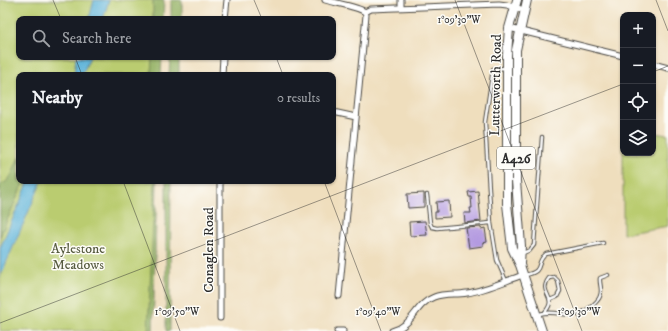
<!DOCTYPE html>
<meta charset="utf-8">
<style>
body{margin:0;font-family:"IM FELL DW Pica",serif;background:#242831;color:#f1f3f6}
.controls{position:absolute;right:12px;top:12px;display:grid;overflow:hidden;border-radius:8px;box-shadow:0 1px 3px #0004}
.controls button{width:36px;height:36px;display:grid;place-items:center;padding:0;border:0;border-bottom:1px solid #363941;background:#171b24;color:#f1f3f6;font:20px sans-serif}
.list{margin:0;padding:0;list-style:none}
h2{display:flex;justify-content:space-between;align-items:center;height:52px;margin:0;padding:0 16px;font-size:17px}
h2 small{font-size:13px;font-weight:400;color:#9ea1a6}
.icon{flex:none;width:22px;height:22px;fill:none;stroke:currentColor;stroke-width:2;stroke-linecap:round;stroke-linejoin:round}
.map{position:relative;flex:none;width:668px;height:331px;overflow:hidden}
.search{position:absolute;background:#171b24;box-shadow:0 1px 3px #0004;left:16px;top:16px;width:320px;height:44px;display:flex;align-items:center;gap:10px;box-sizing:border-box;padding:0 14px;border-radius:8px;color:#9ea1a6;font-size:15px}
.panel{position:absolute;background:#171b24;box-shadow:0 1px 3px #0004;left:16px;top:72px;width:320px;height:112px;border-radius:8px}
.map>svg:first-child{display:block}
.green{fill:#bacc6f;stroke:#727c4d}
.forest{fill:#93b062;stroke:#5f6e46}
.water{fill:#5db3d9;stroke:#446f82}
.building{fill:#b299e0}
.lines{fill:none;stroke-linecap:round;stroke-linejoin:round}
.lane-casing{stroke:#484641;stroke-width:4.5}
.street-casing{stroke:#484641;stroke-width:7}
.primary-casing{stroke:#484641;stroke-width:10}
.lane{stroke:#fff;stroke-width:2.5}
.street{stroke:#fff;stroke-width:5}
.primary{stroke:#fff;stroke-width:8}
.ticks{fill:none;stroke:#2b2b2b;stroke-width:1;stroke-opacity:0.45}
.labels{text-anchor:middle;stroke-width:3;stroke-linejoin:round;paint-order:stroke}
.shield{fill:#fdfcf7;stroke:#6a6a68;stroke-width:1}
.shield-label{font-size:13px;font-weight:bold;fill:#2b2b2b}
.street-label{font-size:14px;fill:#2b2b2b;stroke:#fdfcf7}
.park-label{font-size:14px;fill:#565b3f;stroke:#fdfcf7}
.ticks-label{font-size:10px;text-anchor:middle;fill:#2b2b2b;stroke:#fdfcf7;stroke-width:3;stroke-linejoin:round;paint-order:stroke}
</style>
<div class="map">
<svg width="668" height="331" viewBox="0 0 668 331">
<rect width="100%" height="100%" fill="#fdfcf7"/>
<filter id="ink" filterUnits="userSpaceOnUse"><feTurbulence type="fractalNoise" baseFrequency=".025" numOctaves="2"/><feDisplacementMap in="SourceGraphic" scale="8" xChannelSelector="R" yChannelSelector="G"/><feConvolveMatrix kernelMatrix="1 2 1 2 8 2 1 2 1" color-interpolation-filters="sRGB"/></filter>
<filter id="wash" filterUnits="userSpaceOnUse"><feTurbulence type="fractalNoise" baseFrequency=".012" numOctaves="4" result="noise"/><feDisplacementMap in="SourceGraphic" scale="16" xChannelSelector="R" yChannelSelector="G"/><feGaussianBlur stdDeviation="0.9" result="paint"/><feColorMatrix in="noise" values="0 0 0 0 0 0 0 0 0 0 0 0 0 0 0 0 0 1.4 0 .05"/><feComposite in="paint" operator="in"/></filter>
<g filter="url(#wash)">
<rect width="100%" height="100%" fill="#efdebd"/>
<path class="green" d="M0,0H162L161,19H19V57H160L159,75H19V181H156L153,331H0Z
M623,127V153H653V133L668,135V226L623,234Z"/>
<path class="forest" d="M153,0H164L163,19H153Z
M171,0H182V19H171Z
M152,57H162L161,75H151Z
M170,57H179V75H169Z
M19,157V181H24L0,237V184C12,183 14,166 19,157Z
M155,181H157L153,331H148Z
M166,181H171L170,331H166Z"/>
<path class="water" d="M94,0H109L103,19H89Z
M76,57H90L82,75H74Z
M29,181H42L0,277V248Z"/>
<g id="blocks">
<path class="building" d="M478,191L481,221L465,223L464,213H471L470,208H472L471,197H469L468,192Z
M424,193V207L408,208L407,194Z
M449,201L450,217L435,218V212H437L436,202Z
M425,221L427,235L410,236L409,222Z
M481,227V229L485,228L487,242L483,243V246L469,248L466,228Z"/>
</g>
</g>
<g filter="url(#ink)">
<use href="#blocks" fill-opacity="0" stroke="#484641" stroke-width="1"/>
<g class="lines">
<defs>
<path id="lane" d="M506,68L493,69L485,122L491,223L497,260L506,281
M427,195L430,223L432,227L437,228L491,223
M523,253L530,250L534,245L542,137
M525,275C546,271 534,263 546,254L603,243
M545,312C559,296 537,294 549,278L554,277L558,281L560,291L557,297L550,300
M539,314C562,308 569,324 592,306C595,303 599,300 600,296C603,290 599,284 600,278L608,275"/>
<path id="street" d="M325,0C335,3 359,7 365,12L371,9L499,4L507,5L524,10
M401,0V8
M225,19L227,0
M509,28L623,56
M653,64L668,68
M222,75L223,57
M333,112L356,117
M220,181V318
M339,296L366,15L365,12
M337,331H343
M392,331C414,325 415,304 434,297C444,293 456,295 467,293C486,290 505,281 523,275"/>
<path id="primary" d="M517,0L509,28L507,55V204L512,248L520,265L542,331
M520,264L521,246L516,181V50L527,0"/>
</defs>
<use href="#lane" class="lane-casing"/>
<use href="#street" class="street-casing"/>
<use href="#primary" class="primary-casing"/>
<use href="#lane" class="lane"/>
<use href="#street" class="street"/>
<use href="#primary" class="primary"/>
</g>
</g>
<path class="ticks" d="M53,0L61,19M254,0L262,19M455,0L582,331M656,0L668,31M75,57L82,75M276,57L283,75M653,72L668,66M123,181L180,331M324,181L381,331M0,323L623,84"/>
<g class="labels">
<rect class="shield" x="497" y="147" width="38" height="22" rx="3"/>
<g class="shield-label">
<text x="516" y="163">A426</text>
</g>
<g class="street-label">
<text transform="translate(495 85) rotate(-89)" y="5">Lutterworth Road</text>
<text transform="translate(208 250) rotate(-90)" y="5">Conaglen Road</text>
</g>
<g class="park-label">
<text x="78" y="253">Aylestone<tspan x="78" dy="16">Meadows</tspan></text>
</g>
</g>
<g class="ticks-label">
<text x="459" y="23">1°09'30"W</text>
<text x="177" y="315">1°09'50"W</text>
<text x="378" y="315">1°09'40"W</text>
<text x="579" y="315">1°09'30"W</text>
</g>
</svg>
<div class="controls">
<button>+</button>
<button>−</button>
<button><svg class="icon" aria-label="locate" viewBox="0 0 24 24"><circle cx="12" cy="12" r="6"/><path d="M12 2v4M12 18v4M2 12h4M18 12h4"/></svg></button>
<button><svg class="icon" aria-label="layers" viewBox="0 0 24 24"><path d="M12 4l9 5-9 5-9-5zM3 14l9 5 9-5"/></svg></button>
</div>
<div class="search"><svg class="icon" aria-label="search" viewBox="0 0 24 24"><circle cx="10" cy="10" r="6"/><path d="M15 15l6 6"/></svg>Search here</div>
<section class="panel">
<h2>Nearby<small>0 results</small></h2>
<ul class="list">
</ul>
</section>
</div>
